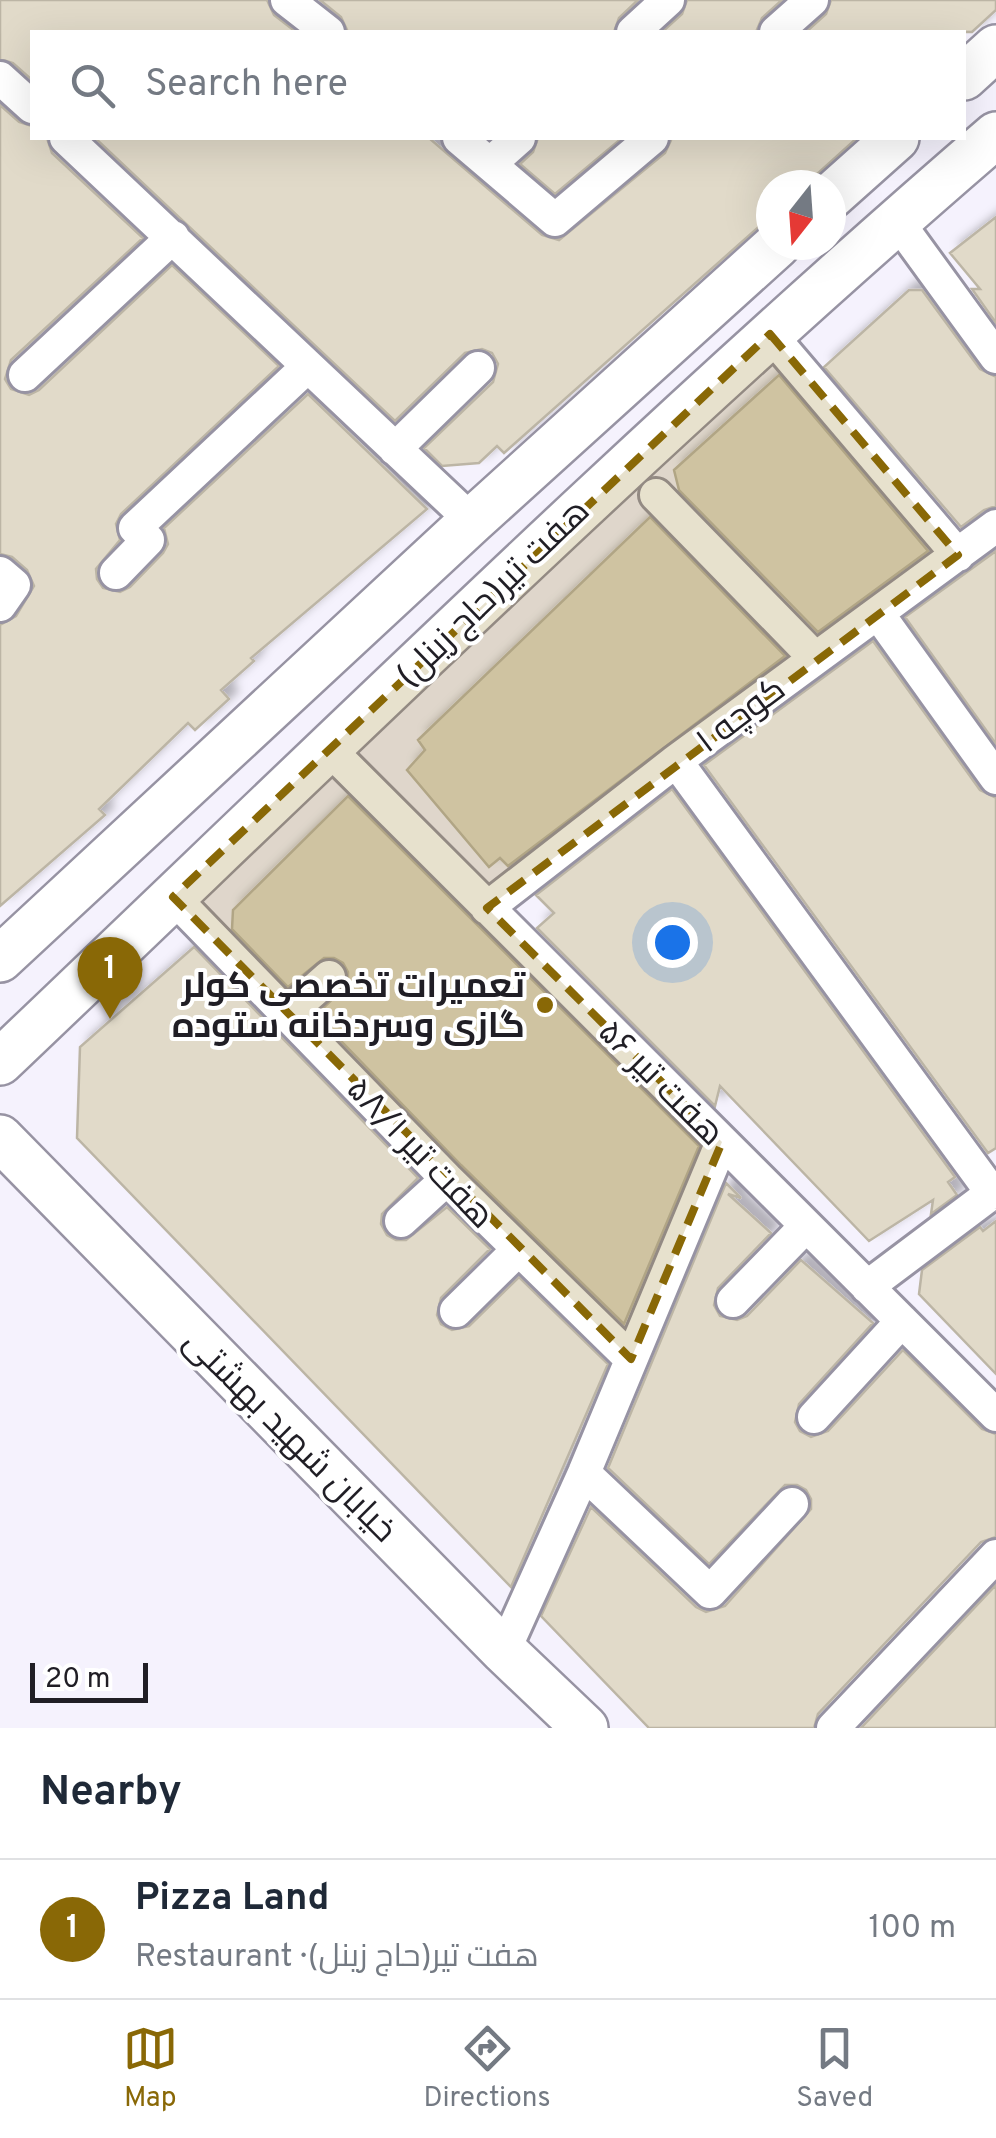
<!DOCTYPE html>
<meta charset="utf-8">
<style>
body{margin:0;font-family:Overpass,Cairo,sans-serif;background:#f6f6f7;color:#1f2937}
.compass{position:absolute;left:756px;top:170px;width:90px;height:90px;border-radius:50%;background:#fff;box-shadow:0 10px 40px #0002;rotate:197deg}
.scale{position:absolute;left:30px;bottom:25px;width:118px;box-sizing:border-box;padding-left:10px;border:5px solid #201e25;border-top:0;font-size:28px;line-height:35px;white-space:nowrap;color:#201e25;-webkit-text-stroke:8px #fff;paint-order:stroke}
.you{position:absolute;left:672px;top:942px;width:35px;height:35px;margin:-25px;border:8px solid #fff;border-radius:50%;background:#1a73e8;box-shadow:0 0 0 15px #1a73e833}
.badge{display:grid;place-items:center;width:65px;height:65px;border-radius:50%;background:#896806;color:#fff;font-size:32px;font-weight:700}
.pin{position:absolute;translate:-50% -82px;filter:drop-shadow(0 2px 5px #0008)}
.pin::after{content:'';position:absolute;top:52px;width:35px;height:30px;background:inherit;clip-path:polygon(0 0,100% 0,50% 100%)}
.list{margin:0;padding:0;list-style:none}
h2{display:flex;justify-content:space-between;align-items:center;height:130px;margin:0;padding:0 40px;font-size:42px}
h2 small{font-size:32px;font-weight:400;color:#747a83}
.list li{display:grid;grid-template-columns:65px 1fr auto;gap:30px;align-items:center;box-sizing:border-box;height:140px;padding:0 40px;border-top:2px solid #e0e1e3}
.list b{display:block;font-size:38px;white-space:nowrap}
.list p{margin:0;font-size:32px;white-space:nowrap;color:#747a83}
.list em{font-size:32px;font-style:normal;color:#747a83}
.icon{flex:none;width:55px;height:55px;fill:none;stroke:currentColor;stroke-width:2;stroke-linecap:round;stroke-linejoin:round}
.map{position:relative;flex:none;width:996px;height:1728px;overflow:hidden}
.search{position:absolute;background:#fff;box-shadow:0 10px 40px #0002;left:30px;right:30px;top:30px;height:110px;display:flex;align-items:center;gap:25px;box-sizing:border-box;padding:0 35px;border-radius:0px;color:#747a83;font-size:38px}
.sheet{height:270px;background:#fff}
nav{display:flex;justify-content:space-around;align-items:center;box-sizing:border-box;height:140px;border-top:2px solid #e0e1e3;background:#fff;font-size:28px;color:#747a83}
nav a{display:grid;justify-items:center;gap:5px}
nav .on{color:#896806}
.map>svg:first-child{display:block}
.building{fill:#e1dac9;stroke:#bcb5a5;stroke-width:2.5;filter:url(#shadow)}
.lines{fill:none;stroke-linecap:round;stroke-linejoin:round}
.street-casing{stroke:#9793a3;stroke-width:38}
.secondary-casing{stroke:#9793a3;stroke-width:50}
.street{stroke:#fff;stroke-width:32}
.secondary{stroke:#fff;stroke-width:45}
.marked{fill:#896806;fill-opacity:0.2;stroke:#896806;stroke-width:8;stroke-dasharray:20 12;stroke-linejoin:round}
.poi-dot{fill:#896806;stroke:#fff;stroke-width:4}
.labels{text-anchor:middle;stroke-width:8;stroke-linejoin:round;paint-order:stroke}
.street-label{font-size:35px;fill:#201e25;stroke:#fff}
.poi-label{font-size:35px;font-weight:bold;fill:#201e25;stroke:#fff;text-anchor:end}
</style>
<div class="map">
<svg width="996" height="1728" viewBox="0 0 996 1728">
<defs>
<filter id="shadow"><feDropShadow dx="9" dy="-9" stdDeviation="5" flood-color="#0004"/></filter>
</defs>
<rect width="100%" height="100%" fill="#f5f2fd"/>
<path class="building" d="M0,0H267L274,15L296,32H32V80L13,63L0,59Z
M320,0H638L619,18L614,32H348L341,17Z
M687,0H782L762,18L756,32H662L682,14Z
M831,0H996V10L972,32H806L826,14Z
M0,105L19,122L32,126V138H47L52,153L143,238L11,360L5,379L11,389L29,395L39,390L172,265L279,366L121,514L116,524L120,540L96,569L97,579L103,588L120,592L130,587L163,553L168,544L164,528L308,394L427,509L251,658L254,661L221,690L229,699L195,730L188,723L99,809L105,815L0,906V625L16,616L34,586L27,570L12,557L0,554Z
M95,138H429L542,235L559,240L665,153L672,138H857L805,185H771V216L504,453L497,446L479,463L442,466L424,448L493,382L498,364L492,353L482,349L465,353L395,421Z
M538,138H622L555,194L520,164L533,152Z
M996,217V323L972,289H980L950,253Z
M909,290H922L980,369L996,377V506L984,510L961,527L824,367Z
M779,375L928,551L818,632L679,490L674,470Z
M650,517L785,656L508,866L500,858L489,867L407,770L425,750L418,740Z
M996,551V744L905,617Z
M873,641L980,790L996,798V1148L988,1153L704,765Z
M672,789L955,1177L948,1182L957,1195L931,1214L933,1200L869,1241L720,1086L715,1106L537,928L554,913L536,895Z
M348,796L699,1146L624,1324L461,1165L316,1015L348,984V972L343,963L334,958H324L288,987L232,929L233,910Z
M194,947L418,1178L382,1214L381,1224L387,1235L396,1240H406L447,1207L490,1249L441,1298L437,1315L441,1324L452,1330L469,1326L519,1277L608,1364L511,1587L77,1138L80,1047Z
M726,1183L741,1198L728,1194L771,1233L718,1288L714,1305L720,1316L737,1320L747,1316L801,1260L873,1323L799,1404L795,1422L800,1431L811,1437L828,1431L903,1350L982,1429L996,1434V1537L981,1542L818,1714L814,1728H649L541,1616L591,1507L696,1607L706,1612L725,1606L811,1509V1499L806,1490L797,1485H785L709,1564L608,1468Z
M996,1221V1374L919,1294L922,1270L980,1227L983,1231Z
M996,1585V1728H861Z"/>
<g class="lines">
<defs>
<path id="street" d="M287,0L328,32
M633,32L668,0
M776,32L812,0
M0,78L32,107
M66,138L472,521
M459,138L555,220L652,138
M491,163L519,138
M897,221L996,357
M770,334L958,555
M25,375L173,237
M395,449L478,368
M656,495L815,658
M0,573L14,585L0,605
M116,573L148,540L135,528L307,367
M879,615L996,778
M328,748L996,1415
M676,761L992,1193
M173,897L447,1179L631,1359
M487,908L676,761L996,526
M287,1014L329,977
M401,1221L447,1179
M867,1287L996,1190
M733,1301L806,1226
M456,1311L518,1250
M814,1417L902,1321
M584,1473L710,1592L792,1504
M504,1651L584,1473L722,1142
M833,1728L996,1556"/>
<path id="secondary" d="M964,77L996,48
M831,196L896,138
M0,959L472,521L777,245
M0,1062C329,749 652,431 996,135
M0,1138L504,1651L585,1728"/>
</defs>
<use href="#street" class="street-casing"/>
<use href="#secondary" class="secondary-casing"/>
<use href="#street" class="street"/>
<use href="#secondary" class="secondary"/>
</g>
<path class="marked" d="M770,334L958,555L487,908L722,1142L631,1359L173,897Z"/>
<circle class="poi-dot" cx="545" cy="1005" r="10"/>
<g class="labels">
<g class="street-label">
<text transform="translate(492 592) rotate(-44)" y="12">هفت تیر(حاج زینل)</text>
<text transform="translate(740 714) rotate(-37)" y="12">کوچه ۱</text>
<text transform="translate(662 1082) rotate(45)" y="12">هفت تیر ۵۶</text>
<text transform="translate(421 1152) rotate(46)" y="12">هفت تیر ۵۸/۱</text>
<text transform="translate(291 1435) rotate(45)" y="12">خیابان شهید بهشتی</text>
</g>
<g class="poi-label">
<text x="525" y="997">تعمیرات تخصصی کولر<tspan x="525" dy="40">گازی وسردخانه ستوده</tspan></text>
</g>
</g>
</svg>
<svg class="compass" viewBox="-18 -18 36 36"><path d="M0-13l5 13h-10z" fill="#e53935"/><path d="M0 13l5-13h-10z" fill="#747a83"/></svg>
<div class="scale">20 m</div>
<div class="you"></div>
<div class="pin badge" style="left:110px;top:1019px">1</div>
<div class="search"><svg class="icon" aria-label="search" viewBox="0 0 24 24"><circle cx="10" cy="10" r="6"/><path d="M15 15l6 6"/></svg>Search here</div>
</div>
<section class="sheet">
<h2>Nearby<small></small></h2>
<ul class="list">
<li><span class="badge">1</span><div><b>Pizza Land</b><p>Restaurant · هفت تیر(حاج زینل)</p></div><em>100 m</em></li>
</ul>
</section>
<nav>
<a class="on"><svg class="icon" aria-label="map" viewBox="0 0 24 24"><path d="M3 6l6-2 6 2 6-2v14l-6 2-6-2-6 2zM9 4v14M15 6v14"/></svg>Map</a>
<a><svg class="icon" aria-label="directions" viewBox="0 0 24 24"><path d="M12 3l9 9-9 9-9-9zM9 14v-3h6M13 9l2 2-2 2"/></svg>Directions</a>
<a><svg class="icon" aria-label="saved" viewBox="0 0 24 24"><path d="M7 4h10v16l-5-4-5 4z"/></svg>Saved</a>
</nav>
